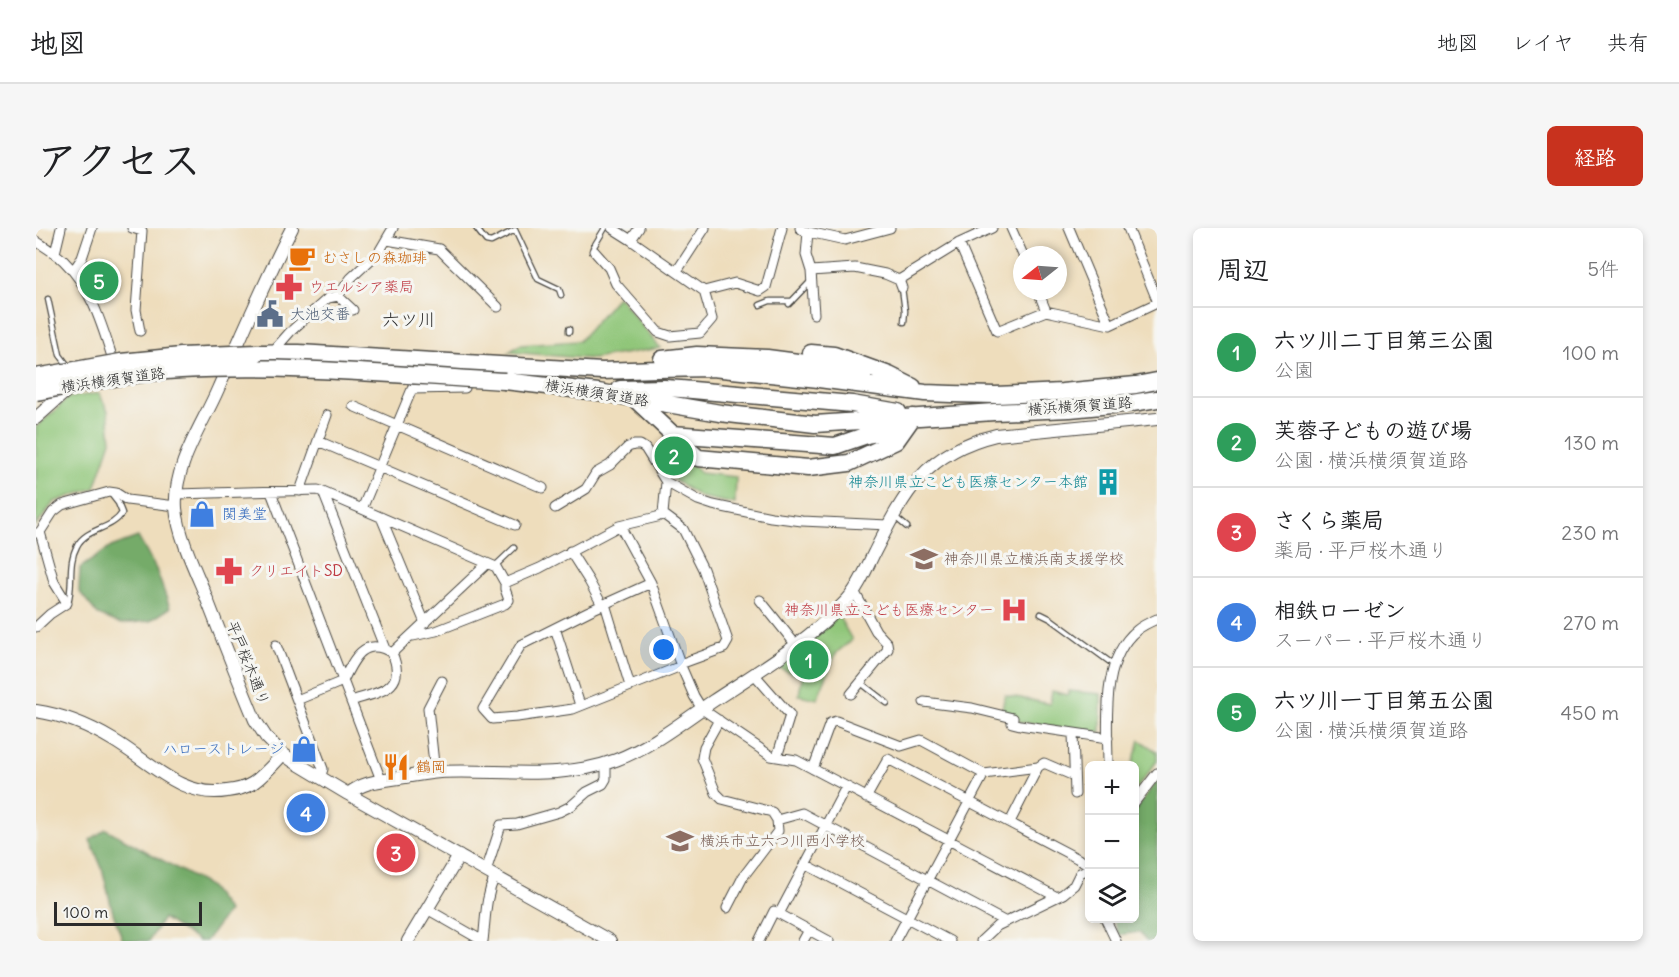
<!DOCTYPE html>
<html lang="ja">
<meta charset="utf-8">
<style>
body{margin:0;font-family:Delius,"Klee One",sans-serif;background:#f6f6f6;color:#202124}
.controls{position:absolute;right:18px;bottom:18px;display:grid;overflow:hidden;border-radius:9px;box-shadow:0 3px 9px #0003}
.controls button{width:54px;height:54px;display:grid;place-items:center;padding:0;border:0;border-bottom:2px solid #e0e0e0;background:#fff;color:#202124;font:30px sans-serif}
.compass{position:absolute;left:977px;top:18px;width:54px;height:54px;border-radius:50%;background:#fff;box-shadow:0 3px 9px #0003;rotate:253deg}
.scale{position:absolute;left:18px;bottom:15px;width:148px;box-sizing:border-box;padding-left:6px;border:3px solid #2b2b2b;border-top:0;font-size:16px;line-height:21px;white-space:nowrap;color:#2b2b2b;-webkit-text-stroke:4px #f6f6f2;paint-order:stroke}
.you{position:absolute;left:628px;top:422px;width:21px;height:21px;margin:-15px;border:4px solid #fff;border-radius:50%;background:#1a73e8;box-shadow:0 0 0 9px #1a73e833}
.badge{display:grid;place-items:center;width:39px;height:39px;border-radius:50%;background:#c8321e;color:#fff;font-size:20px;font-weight:700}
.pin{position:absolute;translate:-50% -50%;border:3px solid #fff;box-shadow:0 2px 6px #0006}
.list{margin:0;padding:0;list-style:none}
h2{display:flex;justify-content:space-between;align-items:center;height:78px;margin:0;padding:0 24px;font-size:26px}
h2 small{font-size:20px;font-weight:400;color:#757577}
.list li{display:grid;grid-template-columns:39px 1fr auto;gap:18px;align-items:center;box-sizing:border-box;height:90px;padding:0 24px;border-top:2px solid #e0e0e0}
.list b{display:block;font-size:22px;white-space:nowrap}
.list p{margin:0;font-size:20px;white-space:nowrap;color:#757577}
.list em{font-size:20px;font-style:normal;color:#757577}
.icon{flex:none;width:33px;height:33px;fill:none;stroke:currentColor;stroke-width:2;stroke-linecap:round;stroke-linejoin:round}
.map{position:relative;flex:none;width:1121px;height:713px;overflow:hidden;border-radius:9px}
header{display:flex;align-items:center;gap:36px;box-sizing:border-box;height:84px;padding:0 30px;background:#fff;border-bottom:2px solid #e0e0e0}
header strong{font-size:28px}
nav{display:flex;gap:33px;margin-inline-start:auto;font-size:21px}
.intro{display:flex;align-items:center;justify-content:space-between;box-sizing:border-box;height:144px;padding:0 36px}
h1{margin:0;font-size:42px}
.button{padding:15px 27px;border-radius:9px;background:#c8321e;color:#fff;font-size:21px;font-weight:700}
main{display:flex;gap:36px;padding:0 36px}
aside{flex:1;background:#fff;border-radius:9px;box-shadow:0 3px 9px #0003}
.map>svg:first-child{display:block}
.green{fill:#90c679;stroke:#5e7852;stroke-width:1.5}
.forest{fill:#74ab69;stroke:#506b4a;stroke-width:1.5}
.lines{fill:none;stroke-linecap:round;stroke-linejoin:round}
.lane-casing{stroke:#484641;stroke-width:7}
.street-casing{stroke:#484641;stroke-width:11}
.secondary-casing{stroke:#484641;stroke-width:14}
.highway-casing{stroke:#484641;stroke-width:19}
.lane{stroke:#fff;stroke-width:4.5}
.street{stroke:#fff;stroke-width:9}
.secondary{stroke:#fff;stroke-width:12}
.highway{stroke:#fff;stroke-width:16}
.highway-bridge-casing{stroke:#484641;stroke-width:19;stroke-linecap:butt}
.highway-bridge{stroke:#fff;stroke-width:16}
.labels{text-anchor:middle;stroke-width:6;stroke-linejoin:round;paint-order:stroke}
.food-label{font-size:15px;fill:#c56008;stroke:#f6f6f2;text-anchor:start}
.health-label{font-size:15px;fill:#be3a42;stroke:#f6f6f2;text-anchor:start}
.service-label{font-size:15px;fill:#4e5e75;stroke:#f6f6f2;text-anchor:start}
.street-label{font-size:15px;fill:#2b2b2b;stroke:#f6f6f2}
.culture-label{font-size:15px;fill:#0d838f;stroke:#f6f6f2;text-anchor:end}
.shop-label{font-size:15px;fill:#366cbe;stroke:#f6f6f2;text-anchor:start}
.education-label{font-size:15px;fill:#785e54;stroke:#f6f6f2;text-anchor:start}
.quarter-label{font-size:18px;fill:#2b2b2b;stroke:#f6f6f2}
</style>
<header>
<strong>地図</strong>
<nav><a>地図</a><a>レイヤ</a><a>共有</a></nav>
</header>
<div class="intro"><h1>アクセス</h1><a class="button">経路</a></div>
<main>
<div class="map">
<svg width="1121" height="713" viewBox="0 0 1121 713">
<rect width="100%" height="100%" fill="#f6f6f2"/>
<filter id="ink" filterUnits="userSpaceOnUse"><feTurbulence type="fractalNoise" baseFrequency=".0167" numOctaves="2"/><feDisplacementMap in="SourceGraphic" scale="12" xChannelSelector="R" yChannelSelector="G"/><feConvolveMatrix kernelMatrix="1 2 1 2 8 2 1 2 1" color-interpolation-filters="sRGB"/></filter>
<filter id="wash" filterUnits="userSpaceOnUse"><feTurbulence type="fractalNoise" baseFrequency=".008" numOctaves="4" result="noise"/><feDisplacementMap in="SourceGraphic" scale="24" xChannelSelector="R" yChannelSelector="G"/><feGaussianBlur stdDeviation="1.35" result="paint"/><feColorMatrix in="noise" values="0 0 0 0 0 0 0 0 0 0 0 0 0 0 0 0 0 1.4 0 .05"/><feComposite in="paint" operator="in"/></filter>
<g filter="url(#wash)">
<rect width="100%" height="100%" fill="#eeddbc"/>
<path class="green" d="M52,32L78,34L76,62L58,66L45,45L46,38L50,36Z
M582,68L624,120L557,131L473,124L484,117L543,113Z
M63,165L72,183L75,213L59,260L18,274L0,298V199L21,181L31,170Z
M628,210L664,245L700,249L699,276L664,269L635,250Z
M802,387L816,412L800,425L781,471L763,467L766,449L741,439Z
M1016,463L1032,467L1033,463L1065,466V504L1021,500L985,494L979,489L965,485L969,467L1014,476Z
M1104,512L1121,524V533L1099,563L1098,538L1096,537Z"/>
<path class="forest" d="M102,309L120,341L134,380L114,393L85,396L62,387L43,363L44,340L75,319Z
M1121,552V713H1110L1104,704L1083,707L1077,691L1098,690L1099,583Z
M70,601L173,658L192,683L170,713H162L127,690L113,713H87L77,685L66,640L54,612Z"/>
</g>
<g filter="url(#ink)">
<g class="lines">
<defs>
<path id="lane" d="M440,0L450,13L455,14L479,2L502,51L523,61L525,67
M558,23L557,20L569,0
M866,60L869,83L868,94
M12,71L24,127L33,139
M753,76L774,54
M724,77L734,73H756
M533,101V104
M859,289L871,299
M458,339L478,320
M32,374C38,357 31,336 41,318C50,300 76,302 86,285L82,275L75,266
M1005,386L1015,391L1078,437
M825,455L851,475"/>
<path id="street" d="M96,0L106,3L100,82L104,103
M576,0L595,12L668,63L699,55L724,63L730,59L746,0
M764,0L768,3L809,12L854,0
M975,0L987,27
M1033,0L1074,97
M1092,0L1121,72
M772,4L770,27L775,43L778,86
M351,12L403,21L462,79
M595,12L603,0
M0,13C9,19 19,25 27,32C57,61 67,101 79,138
M923,15L961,103L1010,83L1074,97L1121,75
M558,23L573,40L580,56L622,104L634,108L664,105L676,91L668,63
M19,25L25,0
M37,43L46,30L56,0
M641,43L669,0
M775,43L819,40L849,46L863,52L866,60
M863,52L923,15L956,0
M1002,63L1010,83
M302,68L317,82
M233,121H239L254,104L292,70L302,68L315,50L343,24L357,0
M317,178L507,260
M282,213L479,297
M264,263L291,187
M235,264L345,552
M287,264L349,421
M141,266L282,262L460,339L469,355L504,340L583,298L621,289L627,286L630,254
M519,280L550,261L560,245L574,237L592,219L598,217H604L609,220L630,254L662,272L677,277L735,289L766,293L852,297
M326,281L376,161L429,160
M627,286L647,301L667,341L692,413L688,420L644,436
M345,289L389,395
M584,298L615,355L645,438L658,468L666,481L735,528L760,532L1021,669
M0,305L4,304L17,284L26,277L73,264L80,265L91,272L140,278
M534,323L553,353L566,377
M615,355L553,383L485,417L447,481L456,491L481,489L537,481L645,438
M724,372L760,417
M569,376L594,458
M0,399L14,386L31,375L18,354L4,304
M519,400L544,477
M377,408L400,403L469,376L473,372L469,361V355
M240,417L287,541L284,550
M356,425L451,336
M718,446L754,487L741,529
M815,466L852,421L851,415L840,403L818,363
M261,472L307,453C317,432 328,407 356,425C372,462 342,464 315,473
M888,474L936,480L977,490L976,495L984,497L1072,510
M683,492L668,519L666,530L680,565L686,571L736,584L741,592L742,603L707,649L691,680
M1037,505L1039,566
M1072,538C1072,495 1064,432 1101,402C1107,397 1114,394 1121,391
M777,541L794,495L800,493L865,518L885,512L948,546L1002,539L1008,535L1038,548
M399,545L392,480L406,453
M830,570L852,531L1054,637
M1098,575L1121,545
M741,592L766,585L970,694
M974,594L1002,539
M769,636L914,713
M450,643L465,597L481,596L523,584L535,578L551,564L567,556L570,551V535
M391,681L447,713
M743,686L810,559
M1069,690L1080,713
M447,713C450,689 449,670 459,648
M723,713L738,683L793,713
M767,713L773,702
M859,713L948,546
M945,713L961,698L1027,666L1038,657L1044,645L1054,640"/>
<path id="secondary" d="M256,0C229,52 206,107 182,161C166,198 137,238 140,280C142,305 157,338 167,361C184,405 201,449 219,492L230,509L247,526L257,533L312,566L574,713
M0,190L37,157
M0,483C27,487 54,498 77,512C113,533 146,571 191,563C200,562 209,560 217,555C228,547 238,536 247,526
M312,566C329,553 343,553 363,550C377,548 390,545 404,544C462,541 524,553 580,532C615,519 646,494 677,473C724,442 773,413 811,372C823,359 830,341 838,325C869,264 889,224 960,207L1121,191
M372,713L423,628"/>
<path id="highway" d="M221,125H263L566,143L621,141L676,140L783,151L889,165L915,166L960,167L1026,164L1100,157L1121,153
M775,125L798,127L853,147L877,159
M626,131L661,127L731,130L800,139L827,150
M469,153L562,164L684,185L779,196L958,184L1034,181L1096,175L1121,171
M584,161L628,160L645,161L816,176L862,184
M599,171L662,230L772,240L813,235L860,213L877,189
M636,206L799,218L831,207L869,200"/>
</defs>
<use href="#lane" class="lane-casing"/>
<use href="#street" class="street-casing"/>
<use href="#secondary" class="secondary-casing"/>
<use href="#highway" class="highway-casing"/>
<use href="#lane" class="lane"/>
<use href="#street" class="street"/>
<use href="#secondary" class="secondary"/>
<use href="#highway" class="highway"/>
<defs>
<path id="highway-bridge" d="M0,149L85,134L145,128L221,125
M0,164C48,155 96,145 145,142C253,136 361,147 469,153"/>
</defs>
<use href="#highway-bridge" class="highway-bridge-casing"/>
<use href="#highway-bridge" class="highway-bridge"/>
</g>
</g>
<defs>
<symbol id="cafe-bare" viewBox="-9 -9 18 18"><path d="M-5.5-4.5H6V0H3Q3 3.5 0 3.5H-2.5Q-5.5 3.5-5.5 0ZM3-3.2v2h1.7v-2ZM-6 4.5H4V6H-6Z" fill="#e8710a" stroke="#f6f6f2" stroke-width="2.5" paint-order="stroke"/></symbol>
<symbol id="pharmacy-bare" viewBox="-9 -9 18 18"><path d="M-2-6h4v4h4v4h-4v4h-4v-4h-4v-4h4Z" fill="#e0444e" stroke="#f6f6f2" stroke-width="2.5" paint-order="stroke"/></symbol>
<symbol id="civic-bare" viewBox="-9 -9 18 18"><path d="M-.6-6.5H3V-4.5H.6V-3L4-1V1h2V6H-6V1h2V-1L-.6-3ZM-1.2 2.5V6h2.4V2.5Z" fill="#5c6f8a" stroke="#f6f6f2" stroke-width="2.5" paint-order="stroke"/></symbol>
<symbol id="building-bare" viewBox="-9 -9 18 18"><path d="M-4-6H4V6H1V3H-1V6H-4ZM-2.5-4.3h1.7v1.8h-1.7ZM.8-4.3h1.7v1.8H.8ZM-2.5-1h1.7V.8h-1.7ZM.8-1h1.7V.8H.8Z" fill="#0f9aa8" stroke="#f6f6f2" stroke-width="2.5" paint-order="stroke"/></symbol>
<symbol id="shop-bare" viewBox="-9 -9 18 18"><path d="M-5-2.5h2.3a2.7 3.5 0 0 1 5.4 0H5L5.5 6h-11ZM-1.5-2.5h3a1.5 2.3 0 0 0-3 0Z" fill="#3f7fe0" stroke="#f6f6f2" stroke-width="2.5" paint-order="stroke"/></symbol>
<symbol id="school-bare" viewBox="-9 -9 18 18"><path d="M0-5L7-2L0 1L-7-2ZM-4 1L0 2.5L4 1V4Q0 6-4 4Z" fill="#8d6e63" stroke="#f6f6f2" stroke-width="2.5" paint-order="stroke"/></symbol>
<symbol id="hospital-bare" viewBox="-9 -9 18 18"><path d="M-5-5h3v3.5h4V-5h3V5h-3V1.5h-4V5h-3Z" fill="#e0444e" stroke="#f6f6f2" stroke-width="2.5" paint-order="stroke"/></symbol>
<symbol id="restaurant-bare" viewBox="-9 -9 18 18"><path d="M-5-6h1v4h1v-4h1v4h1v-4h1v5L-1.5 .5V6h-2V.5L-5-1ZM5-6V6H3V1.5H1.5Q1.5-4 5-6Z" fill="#e8710a" stroke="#f6f6f2" stroke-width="2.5" paint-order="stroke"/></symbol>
</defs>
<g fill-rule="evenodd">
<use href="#cafe-bare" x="247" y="11" width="38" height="38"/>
<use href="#pharmacy-bare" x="234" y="40" width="38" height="38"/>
<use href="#civic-bare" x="215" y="67" width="38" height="38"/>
<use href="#building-bare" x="1053" y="235" width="38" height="38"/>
<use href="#shop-bare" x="147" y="267" width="38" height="38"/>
<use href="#school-bare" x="869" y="312" width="38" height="38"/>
<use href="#pharmacy-bare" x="174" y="324" width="38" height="38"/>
<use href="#hospital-bare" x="959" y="363" width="38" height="38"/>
<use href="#shop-bare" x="249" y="502" width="38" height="38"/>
<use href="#restaurant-bare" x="341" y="520" width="38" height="38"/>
<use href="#school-bare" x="625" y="594" width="38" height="38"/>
</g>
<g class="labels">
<g class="food-label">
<text x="286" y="35">むさしの森珈琲</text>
<text x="380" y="544">鶴岡</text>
</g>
<g class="health-label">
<text x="273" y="64">ウエルシア薬局</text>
<text x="213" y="348">クリエイトSD</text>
<text x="958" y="387" text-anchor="end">神奈川県立こども医療センター</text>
</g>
<g class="service-label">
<text x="254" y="91">大池交番</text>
</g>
<g class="street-label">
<text transform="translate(77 152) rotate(-8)" y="5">横浜横須賀道路</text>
<text transform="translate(561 165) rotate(9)" y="5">横浜横須賀道路</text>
<text transform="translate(1044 178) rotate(-4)" y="5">横浜横須賀道路</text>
<text transform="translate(212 435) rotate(68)" y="5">平戸桜木通り</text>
</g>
<g class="culture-label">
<text x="1052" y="259">神奈川県立こども医療センター本館</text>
</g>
<g class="shop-label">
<text x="186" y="291">関美堂</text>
<text x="248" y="526" text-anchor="end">ハローストレージ</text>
</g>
<g class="education-label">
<text x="908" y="336">神奈川県立横浜南支援学校</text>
<text x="664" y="618">横浜市立六つ川西小学校</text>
</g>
<g class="quarter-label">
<text x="373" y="98">六ツ川</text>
</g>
</g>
</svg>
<div class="controls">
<button>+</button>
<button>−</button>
<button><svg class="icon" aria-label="layers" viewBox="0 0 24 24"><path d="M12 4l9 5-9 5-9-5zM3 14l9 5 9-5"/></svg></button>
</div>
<svg class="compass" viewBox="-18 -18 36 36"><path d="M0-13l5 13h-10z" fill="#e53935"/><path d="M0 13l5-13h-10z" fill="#757577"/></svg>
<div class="scale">100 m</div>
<div class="you"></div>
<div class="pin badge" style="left:773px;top:432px;background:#2e9e5b">1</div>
<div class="pin badge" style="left:638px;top:228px;background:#2e9e5b">2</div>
<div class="pin badge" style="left:360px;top:625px;background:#e0444e">3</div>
<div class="pin badge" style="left:270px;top:585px;background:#3f7fe0">4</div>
<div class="pin badge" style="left:63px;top:53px;background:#2e9e5b">5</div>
</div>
<aside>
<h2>周辺<small>5件</small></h2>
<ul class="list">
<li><span class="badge" style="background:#2e9e5b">1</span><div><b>六ツ川二丁目第三公園</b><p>公園</p></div><em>100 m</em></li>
<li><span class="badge" style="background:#2e9e5b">2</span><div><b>芙蓉子どもの遊び場</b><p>公園 · 横浜横須賀道路</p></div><em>130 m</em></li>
<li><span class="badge" style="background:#e0444e">3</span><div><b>さくら薬局</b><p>薬局 · 平戸桜木通り</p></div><em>230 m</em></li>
<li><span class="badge" style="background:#3f7fe0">4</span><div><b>相鉄ローゼン</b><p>スーパー · 平戸桜木通り</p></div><em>270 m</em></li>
<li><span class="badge" style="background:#2e9e5b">5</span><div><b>六ツ川一丁目第五公園</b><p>公園 · 横浜横須賀道路</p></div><em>450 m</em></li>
</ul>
</aside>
</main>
